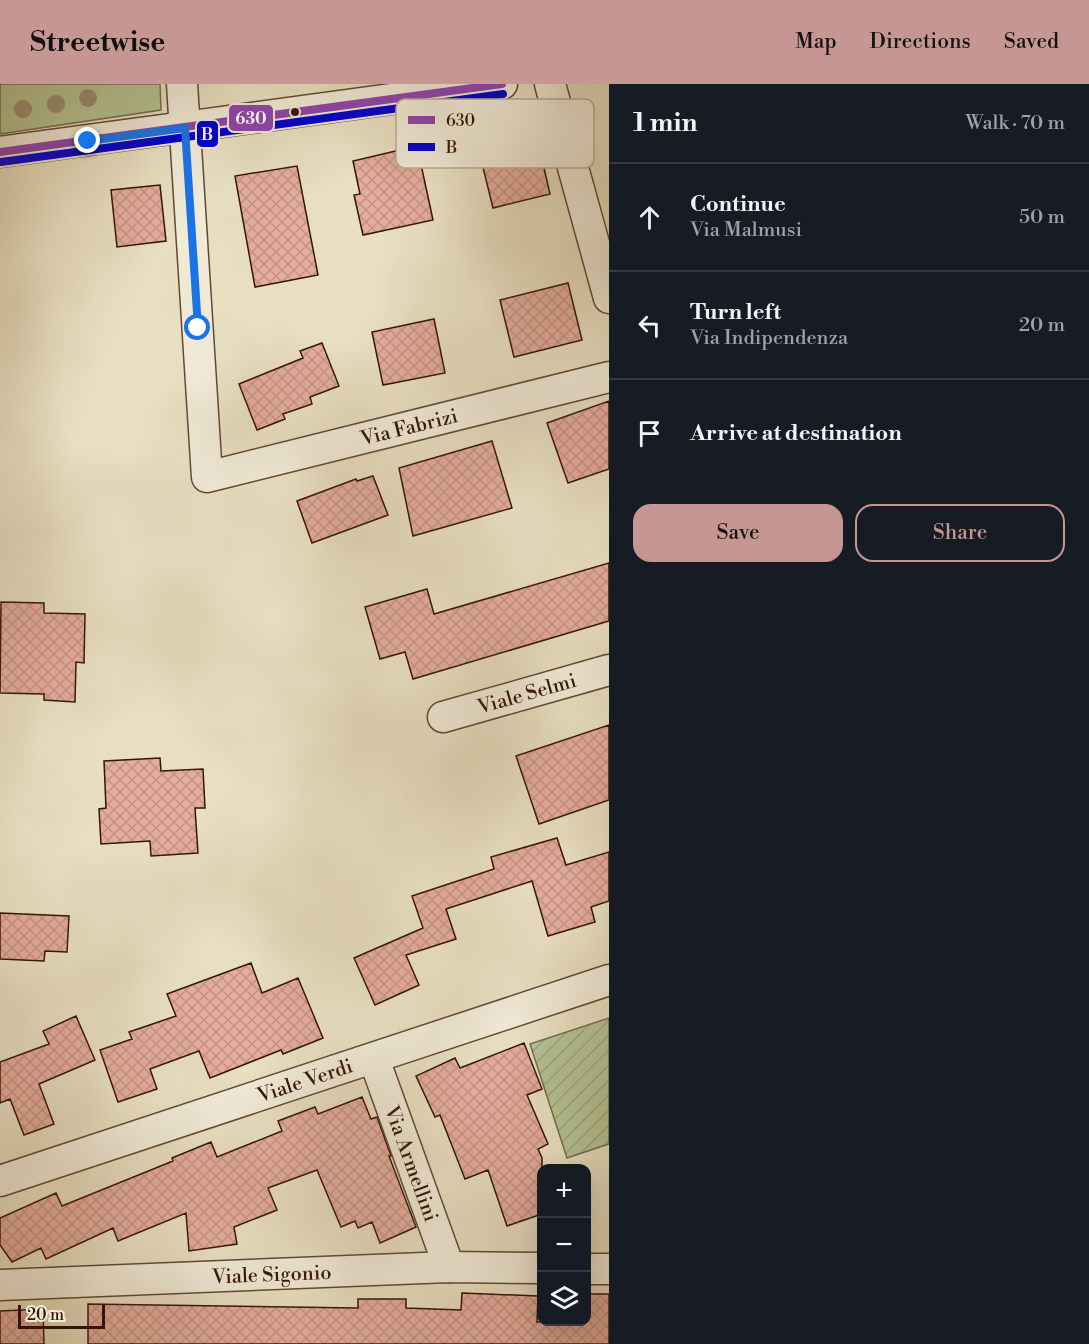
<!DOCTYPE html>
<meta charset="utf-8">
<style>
body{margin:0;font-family:"Libre Bodoni",serif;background:#20242c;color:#f1f3f6}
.controls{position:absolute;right:18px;bottom:18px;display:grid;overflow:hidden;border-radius:12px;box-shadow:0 6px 24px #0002}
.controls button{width:54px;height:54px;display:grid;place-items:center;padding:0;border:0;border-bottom:2px solid #363941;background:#171b24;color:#f1f3f6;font:30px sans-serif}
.scale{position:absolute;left:18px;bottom:15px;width:87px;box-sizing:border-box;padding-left:6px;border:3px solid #351506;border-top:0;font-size:16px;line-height:21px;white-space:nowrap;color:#351506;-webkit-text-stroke:4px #f0ead7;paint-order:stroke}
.stop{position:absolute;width:18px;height:18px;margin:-14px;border:4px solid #1a73e8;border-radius:50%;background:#fff}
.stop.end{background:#1a73e8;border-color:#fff;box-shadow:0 2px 6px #0008}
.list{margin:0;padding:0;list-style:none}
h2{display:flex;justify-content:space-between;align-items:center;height:78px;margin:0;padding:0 24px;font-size:26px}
h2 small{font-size:20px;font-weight:400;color:#9ea1a6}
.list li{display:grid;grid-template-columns:39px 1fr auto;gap:18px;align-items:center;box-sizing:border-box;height:108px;padding:0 24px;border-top:2px solid #363941}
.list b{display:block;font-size:22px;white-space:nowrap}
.list p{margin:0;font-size:20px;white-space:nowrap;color:#9ea1a6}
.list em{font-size:20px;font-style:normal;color:#9ea1a6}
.actions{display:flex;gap:12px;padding:18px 24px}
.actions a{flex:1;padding:14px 0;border:2px solid #c59692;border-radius:18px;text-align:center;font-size:21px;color:#c59692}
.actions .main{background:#c59692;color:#111}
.icon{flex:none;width:33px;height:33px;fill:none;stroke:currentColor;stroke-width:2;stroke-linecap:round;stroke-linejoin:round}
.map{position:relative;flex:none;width:609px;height:1260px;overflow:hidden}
header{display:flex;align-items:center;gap:36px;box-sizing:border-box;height:84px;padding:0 30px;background:#c59692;color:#111}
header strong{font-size:28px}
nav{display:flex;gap:33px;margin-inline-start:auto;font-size:21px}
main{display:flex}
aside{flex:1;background:#171b24}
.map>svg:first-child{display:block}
.green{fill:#b4c294;stroke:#746c4d;stroke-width:1.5}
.garden{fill:url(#garden-furrows);stroke:#746c4d;stroke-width:1.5}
.building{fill:url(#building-cross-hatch);stroke:#351506;stroke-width:1.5}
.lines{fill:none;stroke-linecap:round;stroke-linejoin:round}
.street-casing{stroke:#624835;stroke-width:33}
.street{stroke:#f0ead7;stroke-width:30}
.bus-1-casing{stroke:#f0ead7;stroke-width:12}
.bus-2-casing{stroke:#f0ead7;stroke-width:12}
.bus-1{stroke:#8e44ad;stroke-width:8}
.bus-2{stroke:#0000cd;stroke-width:8}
.tree{fill:#9a8c72}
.route{stroke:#1a73e8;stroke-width:8}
.bus-dot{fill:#351506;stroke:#f0ead7;stroke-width:2}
.labels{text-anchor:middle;stroke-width:4.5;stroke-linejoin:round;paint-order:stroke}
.street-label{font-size:20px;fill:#351506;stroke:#f0ead7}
.key{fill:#f0ead7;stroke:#b8aa98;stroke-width:1.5}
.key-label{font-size:16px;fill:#351506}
.line-badge{stroke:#f0ead7;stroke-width:2}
.badge-label{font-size:16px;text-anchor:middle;font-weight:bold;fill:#fff}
</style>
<header>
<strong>Streetwise</strong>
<nav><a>Map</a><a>Directions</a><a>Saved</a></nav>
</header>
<main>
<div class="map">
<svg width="609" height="1260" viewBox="0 0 609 1260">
<defs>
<pattern id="garden-furrows" width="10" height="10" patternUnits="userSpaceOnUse" patternTransform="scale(1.5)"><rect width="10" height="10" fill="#b4c294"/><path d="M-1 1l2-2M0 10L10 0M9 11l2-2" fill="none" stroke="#9ba67e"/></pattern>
<pattern id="building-cross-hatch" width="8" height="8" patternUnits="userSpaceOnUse" patternTransform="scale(1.5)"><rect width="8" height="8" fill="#e4ac9c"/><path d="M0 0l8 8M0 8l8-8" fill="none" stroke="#c49385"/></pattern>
</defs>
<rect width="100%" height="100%" fill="#e8dfc1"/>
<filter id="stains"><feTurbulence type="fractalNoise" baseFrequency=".00333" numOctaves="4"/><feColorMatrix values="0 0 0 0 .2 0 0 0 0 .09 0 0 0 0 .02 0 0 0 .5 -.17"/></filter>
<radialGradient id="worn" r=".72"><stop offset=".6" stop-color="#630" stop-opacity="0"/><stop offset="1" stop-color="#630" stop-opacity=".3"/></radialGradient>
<path class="green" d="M0,0H160L161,26L0,50Z"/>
<path class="garden" d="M609,934V1060L567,1074L530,960Z"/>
<path class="building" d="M536,49L550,110L493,124L478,63Z
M417,62L433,136L363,151L354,111L360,110L353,77Z
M297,82L318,191L255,203L235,92Z
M160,101L166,157L117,163L111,106Z
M568,199L582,256L514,273L500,216Z
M434,235L445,289L383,301L372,248Z
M322,259L339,302L310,313L312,320L283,330L285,335L257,346L239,300L303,274L300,267Z
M609,317V385L568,399L547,339Z
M492,357L512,424L413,452L399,384Z
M373,392L388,431L312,459L297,417L356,395L357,397Z
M609,479V537L413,595L405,568L380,575L365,523L427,505L434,530Z
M1,518L44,519V529L85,530L84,579L76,578L75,618L44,616V610L0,609Z
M609,641V716L539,740L516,672Z
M160,674L161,687L203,685L205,724H195L198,769L151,772L150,757L101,760L99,725L106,724L104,677Z
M557,754L566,781L609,768V817L591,823L595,838L548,852L532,797L446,825L456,855L406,871L419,901L375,921L354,874L423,844L412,812L494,785L491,773Z
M0,829L69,832L67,868L45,867L44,877L0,875Z
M251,879L262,909L298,894L323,954L283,970L281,966L210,994L199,967L150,985L157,1005L118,1018L100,966L132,955L129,948L176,932L167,910Z
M76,932L95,976L39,1000L54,1040L24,1051L10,1015L0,1019V978L49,960L43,947Z
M524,959L542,1005L527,1011L548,1060L538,1065L542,1074V1130L507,1142L488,1086L465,1095L440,1031L435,1033L416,992L455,974L460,984Z
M362,1013L371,1035L377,1033L391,1072H389L416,1143L380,1159L372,1138L358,1144L355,1137L341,1143L317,1086L268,1104L277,1126L234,1143L237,1160L189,1167L186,1129L118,1157L113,1144L46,1175L41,1164L12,1178L0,1161V1134L56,1109L62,1122L173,1077L172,1074L211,1058L217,1073L282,1047L278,1037L315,1023L318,1030Z
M462,1209L538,1212L537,1238H586V1210H609V1260H88V1220L358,1224V1215H406V1224L461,1226Z
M43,1225L44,1260H0V1227Z"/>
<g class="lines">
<defs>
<g id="street">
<path id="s1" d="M182,0L207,393L609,293"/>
<path d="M550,0L609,214"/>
<path d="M0,68L502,0"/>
<path id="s2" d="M443,633L609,586"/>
<path id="s3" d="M374,975L449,1183"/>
<path id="s4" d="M0,1097L609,896"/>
<path d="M586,1185H609"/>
<path id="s5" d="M0,1201L449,1183L542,1184"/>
</g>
</defs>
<use href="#street" class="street-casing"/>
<use href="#street" class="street"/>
<defs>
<path id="bus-1" d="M0,68L502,0"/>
<path id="bus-2" d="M1,78L503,10"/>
</defs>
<use href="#bus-1" class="bus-1-casing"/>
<use href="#bus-2" class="bus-2-casing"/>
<use href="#bus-1" class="bus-1"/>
<use href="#bus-2" class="bus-2"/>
</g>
<g class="tree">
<circle cx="88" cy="14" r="9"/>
<circle cx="56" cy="20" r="9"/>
<circle cx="23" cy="25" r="9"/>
</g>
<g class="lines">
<path class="route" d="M88,57L185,44L198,244"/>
</g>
<circle class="bus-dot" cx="295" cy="28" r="5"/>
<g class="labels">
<g class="street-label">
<text dy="7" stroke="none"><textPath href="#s1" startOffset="602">Via Fabrizi</textPath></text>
<text dy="7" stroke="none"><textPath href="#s2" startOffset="87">Viale Selmi</textPath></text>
<text dy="7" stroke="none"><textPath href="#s4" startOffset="321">Viale Verdi</textPath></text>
<text dy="7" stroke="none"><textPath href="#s3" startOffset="111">Via Armellini</textPath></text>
<text dy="7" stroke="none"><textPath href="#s5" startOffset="272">Viale Sigonio</textPath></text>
</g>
</g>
<rect x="396" y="15" width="198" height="69" rx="9" class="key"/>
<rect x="408" y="32" width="27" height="8" fill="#8e44ad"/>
<rect x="408" y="59" width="27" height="8" fill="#0000cd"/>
<g class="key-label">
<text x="446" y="42">630</text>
<text x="446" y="69">B</text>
</g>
<g class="line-badge">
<rect x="228" y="20" width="46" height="28" rx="6" fill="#8e44ad"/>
<rect x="196" y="36" width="23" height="28" rx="6" fill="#0000cd"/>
</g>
<g class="badge-label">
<text x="251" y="40">630</text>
<text x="207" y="56">B</text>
</g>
<rect width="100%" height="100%" filter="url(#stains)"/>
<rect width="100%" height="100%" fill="url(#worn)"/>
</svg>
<div class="controls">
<button>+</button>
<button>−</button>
<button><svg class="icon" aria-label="layers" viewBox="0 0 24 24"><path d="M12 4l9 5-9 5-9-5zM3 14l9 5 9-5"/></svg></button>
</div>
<div class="scale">20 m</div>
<div class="stop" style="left:198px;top:244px"></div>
<div class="stop end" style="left:88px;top:57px"></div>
</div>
<aside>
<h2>1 min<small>Walk · 70 m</small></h2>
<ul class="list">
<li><svg class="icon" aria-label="ahead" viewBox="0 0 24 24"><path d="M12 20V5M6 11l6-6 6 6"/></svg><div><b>Continue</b><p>Via Malmusi</p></div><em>50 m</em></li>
<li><svg class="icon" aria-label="left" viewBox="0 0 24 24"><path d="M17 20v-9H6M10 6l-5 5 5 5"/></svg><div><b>Turn left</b><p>Via Indipendenza</p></div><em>20 m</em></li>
<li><svg class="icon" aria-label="arrive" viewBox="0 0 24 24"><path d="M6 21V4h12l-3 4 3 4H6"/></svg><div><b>Arrive at destination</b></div></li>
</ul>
<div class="actions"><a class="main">Save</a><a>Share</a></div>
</aside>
</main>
